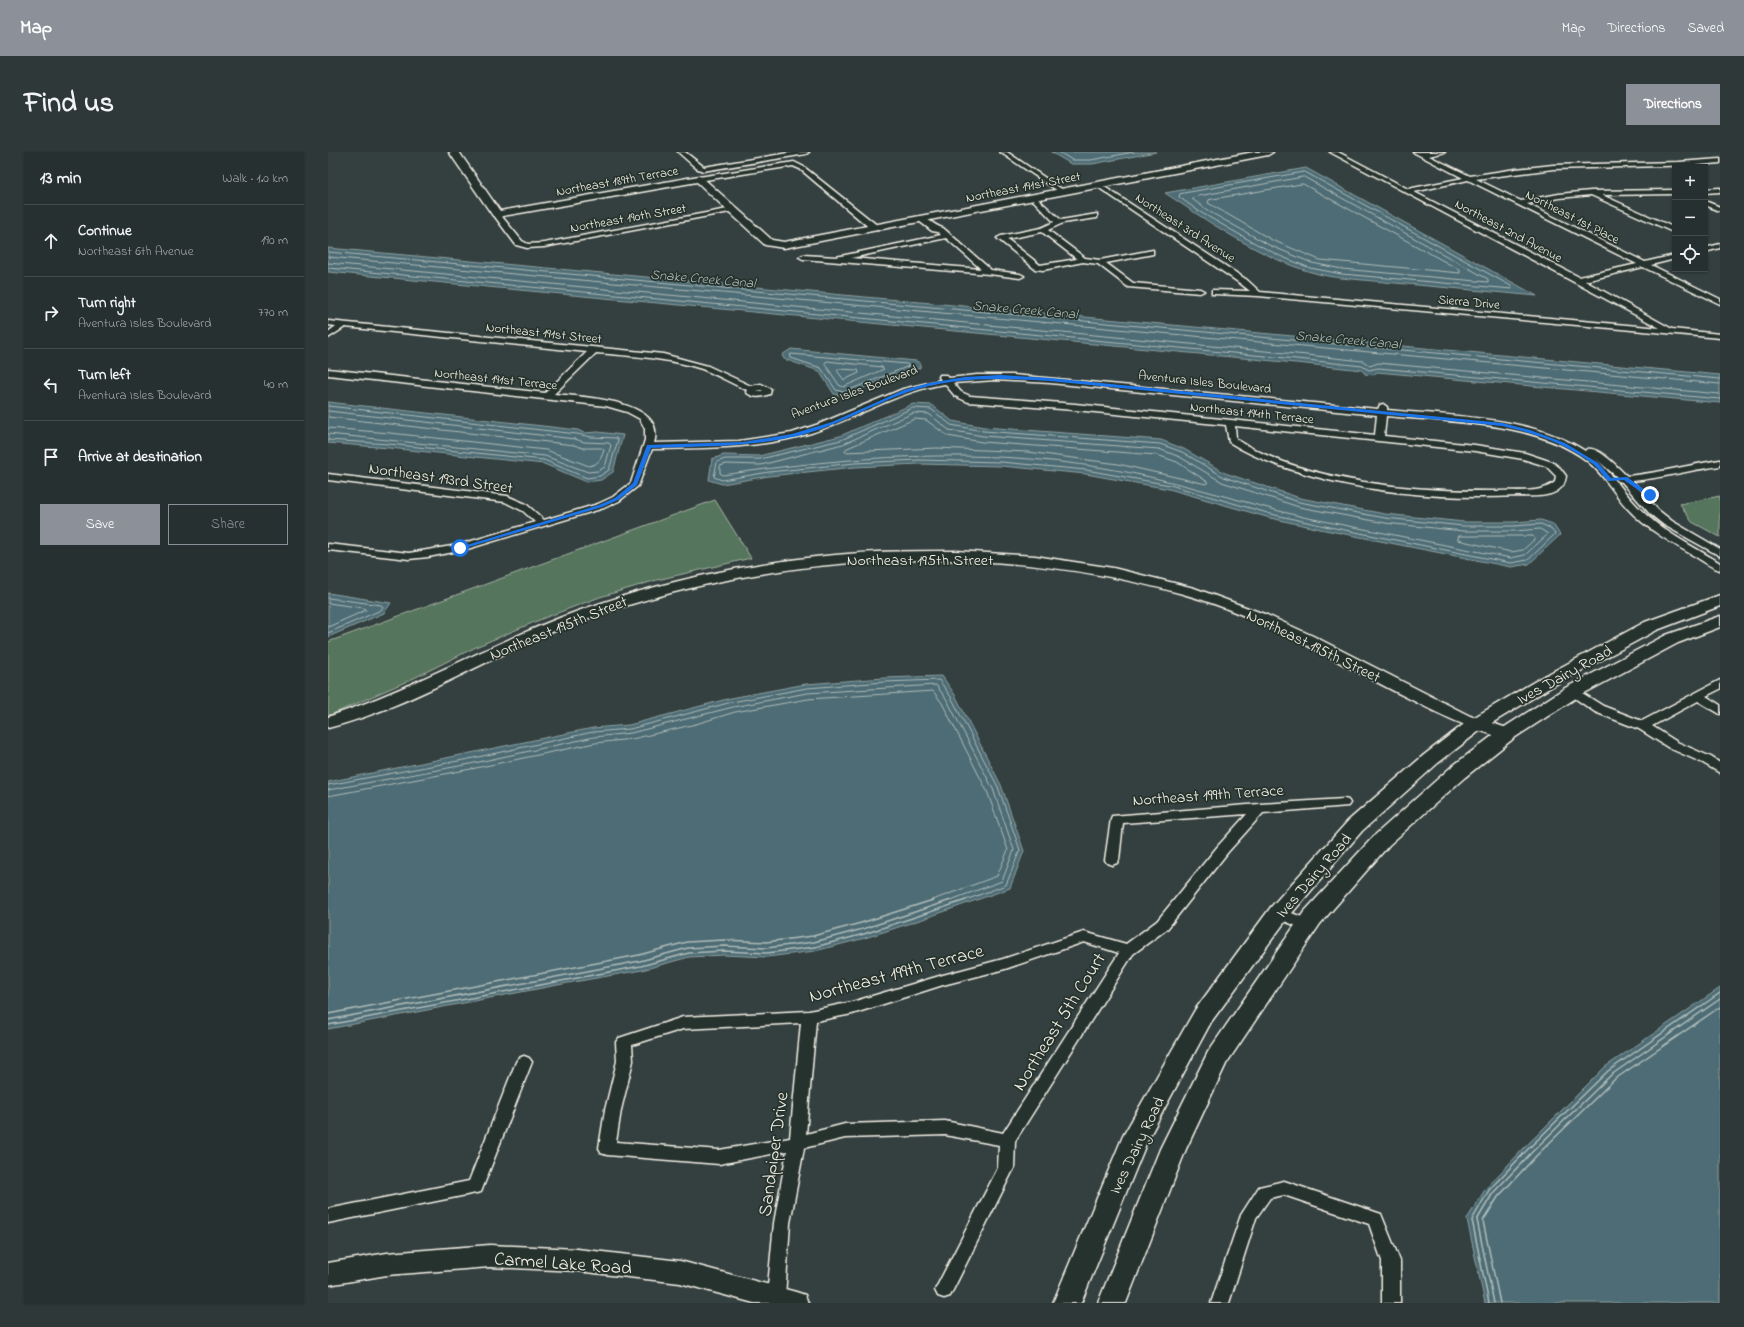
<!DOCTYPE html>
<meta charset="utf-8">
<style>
body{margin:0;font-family:"Indie Flower",sans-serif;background:#2f3838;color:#f1f3f6}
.controls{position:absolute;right:12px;top:12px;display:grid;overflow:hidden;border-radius:0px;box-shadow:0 1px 3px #0004}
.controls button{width:36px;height:36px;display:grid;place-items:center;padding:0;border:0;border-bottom:1px solid #434b4c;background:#273030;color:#f1f3f6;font:20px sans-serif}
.stop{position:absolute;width:12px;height:12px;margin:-9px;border:3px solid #1a73e8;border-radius:50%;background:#fff}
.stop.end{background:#1a73e8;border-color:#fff;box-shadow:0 1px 4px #0008}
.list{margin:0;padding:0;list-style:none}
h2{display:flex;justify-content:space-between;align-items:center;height:52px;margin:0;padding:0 16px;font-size:17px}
h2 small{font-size:13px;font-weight:400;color:#a4a9ab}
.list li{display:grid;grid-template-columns:26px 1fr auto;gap:12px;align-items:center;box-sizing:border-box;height:72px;padding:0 16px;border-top:1px solid #434b4c}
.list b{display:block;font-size:15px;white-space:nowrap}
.list p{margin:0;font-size:13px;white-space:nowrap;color:#a4a9ab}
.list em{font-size:13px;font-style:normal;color:#a4a9ab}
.actions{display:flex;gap:8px;padding:12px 16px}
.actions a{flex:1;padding:9px 0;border:1px solid #8c9099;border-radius:0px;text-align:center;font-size:14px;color:#8c9099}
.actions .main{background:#8c9099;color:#fff}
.icon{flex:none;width:22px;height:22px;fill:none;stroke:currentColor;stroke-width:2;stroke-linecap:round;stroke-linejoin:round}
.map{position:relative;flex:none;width:1392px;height:1151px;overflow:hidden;border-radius:0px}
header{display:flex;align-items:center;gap:24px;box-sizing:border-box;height:56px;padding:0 20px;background:#8c9099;color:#fff}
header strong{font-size:19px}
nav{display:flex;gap:22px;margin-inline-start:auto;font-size:14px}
.intro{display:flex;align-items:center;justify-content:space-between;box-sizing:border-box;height:96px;padding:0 24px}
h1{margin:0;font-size:28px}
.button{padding:10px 18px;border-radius:0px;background:#8c9099;color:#fff;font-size:14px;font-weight:700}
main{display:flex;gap:24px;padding:0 24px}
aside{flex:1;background:#273030;border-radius:0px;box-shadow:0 1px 3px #0004}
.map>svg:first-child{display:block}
.green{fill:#56755d;stroke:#a5b3a2}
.water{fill:#4d6c74;stroke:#90a1a2}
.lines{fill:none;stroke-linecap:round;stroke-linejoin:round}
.shore-far1{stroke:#b1bcba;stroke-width:1}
.shore{stroke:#b1bcba;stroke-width:1.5}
.street-casing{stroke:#f4f1e8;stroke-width:3}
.secondary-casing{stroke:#f4f1e8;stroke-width:3}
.primary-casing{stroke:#f4f1e8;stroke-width:3}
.street{fill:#26332d;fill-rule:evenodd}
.secondary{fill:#26332d;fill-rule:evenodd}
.primary{fill:#26332d;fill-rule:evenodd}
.route{fill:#1a73e8}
.labels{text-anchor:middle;stroke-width:3.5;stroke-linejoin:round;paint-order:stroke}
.far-street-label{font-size:13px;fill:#f4f1e8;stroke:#26332d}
.far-water-label{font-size:14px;font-style:italic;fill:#b1bcba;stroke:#26332d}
.street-label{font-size:16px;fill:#f4f1e8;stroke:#26332d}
.near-street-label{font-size:19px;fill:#f4f1e8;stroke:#26332d}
</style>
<header>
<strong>Map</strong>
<nav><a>Map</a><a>Directions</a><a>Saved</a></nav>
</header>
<div class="intro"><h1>Find us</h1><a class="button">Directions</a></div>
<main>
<aside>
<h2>13 min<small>Walk · 1.0 km</small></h2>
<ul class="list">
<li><svg class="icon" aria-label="ahead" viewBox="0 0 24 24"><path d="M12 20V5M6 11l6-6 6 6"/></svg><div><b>Continue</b><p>Northeast 6th Avenue</p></div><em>190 m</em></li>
<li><svg class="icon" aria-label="right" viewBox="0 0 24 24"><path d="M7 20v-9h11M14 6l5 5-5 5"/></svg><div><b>Turn right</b><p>Aventura Isles Boulevard</p></div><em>770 m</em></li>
<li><svg class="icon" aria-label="left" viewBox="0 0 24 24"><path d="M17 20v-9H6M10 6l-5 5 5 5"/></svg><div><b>Turn left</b><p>Aventura Isles Boulevard</p></div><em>40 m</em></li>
<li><svg class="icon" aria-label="arrive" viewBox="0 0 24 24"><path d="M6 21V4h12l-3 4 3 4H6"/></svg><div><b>Arrive at destination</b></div></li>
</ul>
<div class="actions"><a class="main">Save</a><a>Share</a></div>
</aside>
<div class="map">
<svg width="1392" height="1151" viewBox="0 0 1392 1151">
<rect width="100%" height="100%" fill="#344040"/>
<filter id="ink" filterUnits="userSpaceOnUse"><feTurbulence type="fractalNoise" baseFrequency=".025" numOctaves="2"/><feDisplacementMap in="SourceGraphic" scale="8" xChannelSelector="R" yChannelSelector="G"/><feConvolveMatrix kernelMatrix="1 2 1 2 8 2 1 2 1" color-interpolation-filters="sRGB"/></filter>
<g filter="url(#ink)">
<path class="green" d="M1392,344V385L1364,370L1352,352Z
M387,348L423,406L329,428L272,445L216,466L150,494L84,527L0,564V490Z"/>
<path class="water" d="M723,0H828L764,12H743Z
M978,16L1209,144L1013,126C953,120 887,74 837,41Z
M0,96L1392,223V251L1049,220L1046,223L1037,222L1034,218L978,212L0,120Z
M463,197L588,209L592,211V216L556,227L517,244L506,242L491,219L456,207L454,203Z
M0,250L250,278L256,281L270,280L295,283L285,320L273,328L259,330L216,312L61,296L0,291Z
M585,252L604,253L624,269L656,275L833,288L856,297L897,321L972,346L1057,362L1136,370H1186L1213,368L1225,372L1232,383L1201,412L1183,415L997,378L942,366L841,337L758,322L673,314L591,312L527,315L441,324L394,332L381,328L384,307L396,303L431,304L512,284Z
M0,441L63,451L56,461L0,485Z
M614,524L627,543L673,633L696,699L682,736L598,766L537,786L487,799L439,805L396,803L361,805L314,818L240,831L0,877V630L265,576L301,573L403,546L478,532L556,526Z
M1392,836V1151H1157L1139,1067L1158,1036L1199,993L1277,915Z"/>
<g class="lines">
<path class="shore-far1" d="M731,0L744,8H763L806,0
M977,20L1183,134L1184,137L1014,122L982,116L952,104L923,89L872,60L851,45L852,42Z
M976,25L1160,127V130L1014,117L984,111L941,93L882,60L864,47L866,45Z
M975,32L1132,118V121L992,108L944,88L880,51L881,48Z
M0,100L1392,227
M0,105L1392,232
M0,111L979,203L1035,209L1042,214L1050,211L1392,242
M0,116L979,208L1034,214L1041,218L1050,216L1392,247
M463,202L579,212L581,214L516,240L508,238L493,216L463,206Z
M499,209L554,215L556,217L515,235L511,233L497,212Z
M510,217L530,218L531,221L516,228L510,220Z
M0,254L249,282L263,285L288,286L290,288L281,318L272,324L259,326L216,308L61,292L0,288
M585,256L603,257L623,273L655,279L832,292L854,300L896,325L971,350L1057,366L1135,374H1186L1213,372L1222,376L1227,382L1200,408L1183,411L997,374L943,362L842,333L758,318L673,310L591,308L527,311L441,320L394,328L386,325L389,310L397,307H432L513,288Z
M0,259L247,287L256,290L281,291L283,293L277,315L270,319L260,320L217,304L0,282
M586,261L601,262L621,278L655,284L831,297L852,305L894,330L971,355L1057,371L1135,379H1186L1212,377L1220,382L1197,403L1183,406L975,365C909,349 844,327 776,316C650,295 521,304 395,323L392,321V314L398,312L433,313L515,292Z
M0,265L246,293L255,296H274L276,298C273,307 271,312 261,314L218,298L62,281L0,276
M587,267L598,268L620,284L654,290L829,303L849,310L880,330L878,332L790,312L700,300L609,296L517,300L518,297Z
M1131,384H1205L1207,387L1195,398L1183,400L1130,388Z
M0,446L53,453L55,455L53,458L0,481
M0,451L36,456L38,458L0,475
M0,633L141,607L265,580L302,577L404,550L479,536L556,530L611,528L623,545L670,635L692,698L678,733L635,749
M0,638L142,612L266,585L303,581L405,555L479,541L608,533L619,548L665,637L686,698L674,729L620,749
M0,644L143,617L267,591L304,587L368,572L407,560L480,547L605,539L614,551L659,639L680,698L669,724L602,749"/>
<path class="shore" d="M0,862L311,803L359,790L396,788L438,790L485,784L533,771L605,748
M0,868L312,809L360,796L396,794L438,796L486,790L535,777L623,748
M0,873L313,814L361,801L396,799L439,801L487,795L536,782L638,748
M1161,1151L1144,1068L1161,1038L1201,996L1280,919L1392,841
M1166,1151L1149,1068L1165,1041L1205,999L1283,923L1392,847
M1172,1151L1155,1069L1170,1045L1209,1003L1287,927L1392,855"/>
<defs>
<path id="street" d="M350,0H357L376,15L466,0H481L478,2L375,19L368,16Z
M672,0H679L738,40L733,41Z
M1002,0H1010L1080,37L1135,26L1085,0H1117L1101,4L1142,24L1188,17L1225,13L1351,10L1392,7V11L1371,13L1225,17L1148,27L1193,49L1231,42L1263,39L1347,38V42L1274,43L1347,76V81L1263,43L1231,46L1199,52L1317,110L1347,103V107L1323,113L1392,147V152L1315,115L1257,129L1344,177L1392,182V186L930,144L887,142H884V138L922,139L913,132L767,33L772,32L919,128L932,140L1332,176ZM1140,28L1309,112L1251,125L1086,40Z
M466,10L476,15L550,74V78H544L472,17L465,14L371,29L368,27L371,25Z
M1392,36V40L1377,41V37Z
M704,45H708L733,68L769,62V66L735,71L720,78L757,106L772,108L825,98V102L778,111L805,131L872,137L876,139L872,141L800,135L770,112L755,110L715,118L707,117L669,86L673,84L713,76L726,70L704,47ZM714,80L749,107L712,113L679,87Z
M1377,49L1392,55V59L1377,53Z
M405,56L409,58L407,59L216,95L199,96L188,93L165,62L171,61L194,89L200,92L216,91Z
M591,65C600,65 606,74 615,76L663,118L692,122L696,124L692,126L661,122L475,107L471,105L475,103L508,105L613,83L610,80L604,79L591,69ZM618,86L653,117L523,106Z
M1392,92V96L1377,100V96Z
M0,169L335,202L380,214L423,234L433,232L443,237L442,242C433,245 426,247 418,240L419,238C404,232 390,223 374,217C340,206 304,204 268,201L226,242C251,245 340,247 326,291L411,289L464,281L491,272L575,237L613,228L611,225L612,223H618L621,226L649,223H685L1050,257L1052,253L1055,252L1059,255V258C1122,264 1203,264 1257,299L1259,297C1271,294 1290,316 1299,324C1330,321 1361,313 1392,308V314C1362,318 1334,326 1304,329L1330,358L1344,369L1392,397V404L1336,373L1322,362L1294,330L1290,329L1288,327L1289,325L1267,306C1284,321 1295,340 1311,356C1333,379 1365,394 1392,411V418C1384,416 1376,410 1368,405C1344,391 1318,377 1299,356C1285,340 1275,321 1258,308C1206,269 1121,270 1058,264L1056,284L1147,293L1197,301L1224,310L1232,316L1238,324C1237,331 1235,335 1229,339C1218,346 1202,344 1190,344C1127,347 1062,343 1000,328C965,319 931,309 901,290L898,273L747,258L640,250L627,244L617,232C569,239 528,267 483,281C431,297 377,296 324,297L310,334L291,349L276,356L136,398L100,405L81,407L0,398V392L81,401L130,393L207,370L195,359L177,350L0,328V322L179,344L198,352L216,368L270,352L285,345L303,331L317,288V277L312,267L299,260L278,254L0,223V217L217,241L259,200L17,175L0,186V180L8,174L0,173ZM667,228L722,231L1049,263L1047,283L747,252L642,244L633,240L625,231ZM433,238L435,239H428ZM907,274L1147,299L1195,307L1218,314L1228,324L1227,330C1213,342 1189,338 1172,339C1092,340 977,331 908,287Z
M1392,528V537L1378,544L1392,553V562L1370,549L1324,574L1349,590L1383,605L1392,611V621L1375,611L1341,596L1311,577L1267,560L1238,540L1240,537H1248L1275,554L1314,569Z
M1016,647L1020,648L1022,651L1020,654L935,661L900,700L839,777L805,802L687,989L686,1016L622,1144L616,1146L610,1144L607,1138L670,1016L671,993L617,983L517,986L476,996L462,1071L457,1145L453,1151H442L439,1145L446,1071L459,999L391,1012L279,1003L273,1001L271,996L277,958L289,909L288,890L291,886L355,865L481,859L524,850L615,823L675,807L756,780L798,792L829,769L890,694L919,662L795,671L791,708L789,711L784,713L779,711L777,708L783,667L784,664L932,652ZM756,790L791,801L675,981L617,969L517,972L478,982L488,869L524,862L615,833L677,817ZM473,871L462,986L391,998L288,990L293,958L305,909L304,893L355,877Z
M951,756L984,769L986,773L984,777L979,778L946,765L944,761L946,757Z
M196,904L201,906L204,910L153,1040L0,1071V1057L141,1029L188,910L191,906Z
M956,1029L1053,1062L1072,1109V1151H1054V1109L1041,1072L956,1043L942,1046L928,1066L901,1151H883L913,1063L931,1035Z"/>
<path id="secondary" d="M121,0H131L172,59L371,24L374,25L444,88L456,90L926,0H945L940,3L456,96L437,93L369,30L169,65L165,64Z
M628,399L707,404L785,416L866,436L939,463L985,484L1142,564L1185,578L1188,582L1185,586L1179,587C1141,577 1111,562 1076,544C1004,508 933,464 855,442C656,387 440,400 247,471C163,502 87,554 0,576V565C80,538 155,496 234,465C331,428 445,405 549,400C575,399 602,399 628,399Z
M162,1093L249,1097L352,1109L468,1140L477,1143L480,1151H426L352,1131L249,1119L162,1115L59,1123L0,1133V1111L59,1101Z"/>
<path id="primary" d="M1392,443V454L1329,478L1223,535L1154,577L1110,611L1034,679L959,767L883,870L820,987L753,1151H725L795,984L867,858L943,755L1020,669L1096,603L1140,569L1211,527L1317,470Z
M1392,464V475L1350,491L1251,544L1186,586L1136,626L1061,693L992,772L898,912L858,997L798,1151H770L832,997L880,900L976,760L1047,683L1122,616L1172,578L1237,536L1338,483Z"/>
</defs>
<use href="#street" class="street-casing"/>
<use href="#secondary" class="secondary-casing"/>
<use href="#primary" class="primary-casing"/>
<use href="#street" class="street"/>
<use href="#secondary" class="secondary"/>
<use href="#primary" class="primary"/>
</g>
</g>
<path class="route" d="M672,223L722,226L1174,271L1202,278L1237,291L1270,311L1283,326L1299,325L1324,343L1320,345L1296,328L1280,329C1275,324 1271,317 1265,312C1239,292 1206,281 1174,274L722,229C674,226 626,224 580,240C541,254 506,276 465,285C418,295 370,294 323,296L309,333L290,348L274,355L134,397L129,396L271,353L287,346L305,331L319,293L415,290L464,282L504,270L576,238L601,231L637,225Z"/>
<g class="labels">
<g class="far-street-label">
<text transform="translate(289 28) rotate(-10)" y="5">Northeast 189th Terrace</text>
<text transform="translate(695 34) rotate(-11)" y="5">Northeast 191st Street</text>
<text transform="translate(1245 64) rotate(27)" y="5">Northeast 1st Place</text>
<text transform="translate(300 65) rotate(-10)" y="5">Northeast 190th Street</text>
<text transform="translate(858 75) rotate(33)" y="5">Northeast 3rd Avenue</text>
<text transform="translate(1181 78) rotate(28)" y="5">Northeast 2nd Avenue</text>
<text transform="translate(1141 149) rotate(5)" y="5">Sierra Drive</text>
<text transform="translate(216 180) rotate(6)" y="5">Northeast 191st Street</text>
<text transform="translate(168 226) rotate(6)" y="5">Northeast 191st Terrace</text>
<text transform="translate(877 229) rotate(6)" y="5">Aventura Isles Boulevard</text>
<text transform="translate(526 239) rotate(-20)" y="5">Aventura Isles Boulevard</text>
<text transform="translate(924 260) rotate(6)" y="5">Northeast 194th Terrace</text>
</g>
<g class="far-water-label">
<text transform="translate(375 126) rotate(5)" y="5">Snake Creek Canal</text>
<text transform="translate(697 157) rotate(5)" y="5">Snake Creek Canal</text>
<text transform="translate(1020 187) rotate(5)" y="5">Snake Creek Canal</text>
</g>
<g class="street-label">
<text transform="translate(113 325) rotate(8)" y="6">Northeast 193rd Street</text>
<text x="592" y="413">Northeast 195th Street</text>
<text transform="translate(230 475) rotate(-22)" y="6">Northeast 195th Street</text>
<text transform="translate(986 493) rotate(26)" y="6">Northeast 195th Street</text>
<text transform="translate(1236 522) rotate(-29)" y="6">Ives Dairy Road</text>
<text transform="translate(880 642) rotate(-4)" y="6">Northeast 199th Terrace</text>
<text transform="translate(985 723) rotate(-49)" y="6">Ives Dairy Road</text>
<text transform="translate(808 993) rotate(-64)" y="6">Ives Dairy Road</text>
</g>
<g class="near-street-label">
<text transform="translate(568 820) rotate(-15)" y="7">Northeast 199th Terrace</text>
<text transform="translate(730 869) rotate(-58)" y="7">Northeast 5th Court</text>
<text transform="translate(444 1002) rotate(-82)" y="7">Sandpiper Drive</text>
<text transform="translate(235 1110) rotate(4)" y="7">Carmel Lake Road</text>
</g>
</g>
</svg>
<div class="controls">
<button>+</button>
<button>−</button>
<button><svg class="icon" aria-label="locate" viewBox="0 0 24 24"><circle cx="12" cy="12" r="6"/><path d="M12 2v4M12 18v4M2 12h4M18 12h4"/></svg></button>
</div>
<div class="stop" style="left:132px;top:396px"></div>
<div class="stop end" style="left:1322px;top:343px"></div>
</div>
</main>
